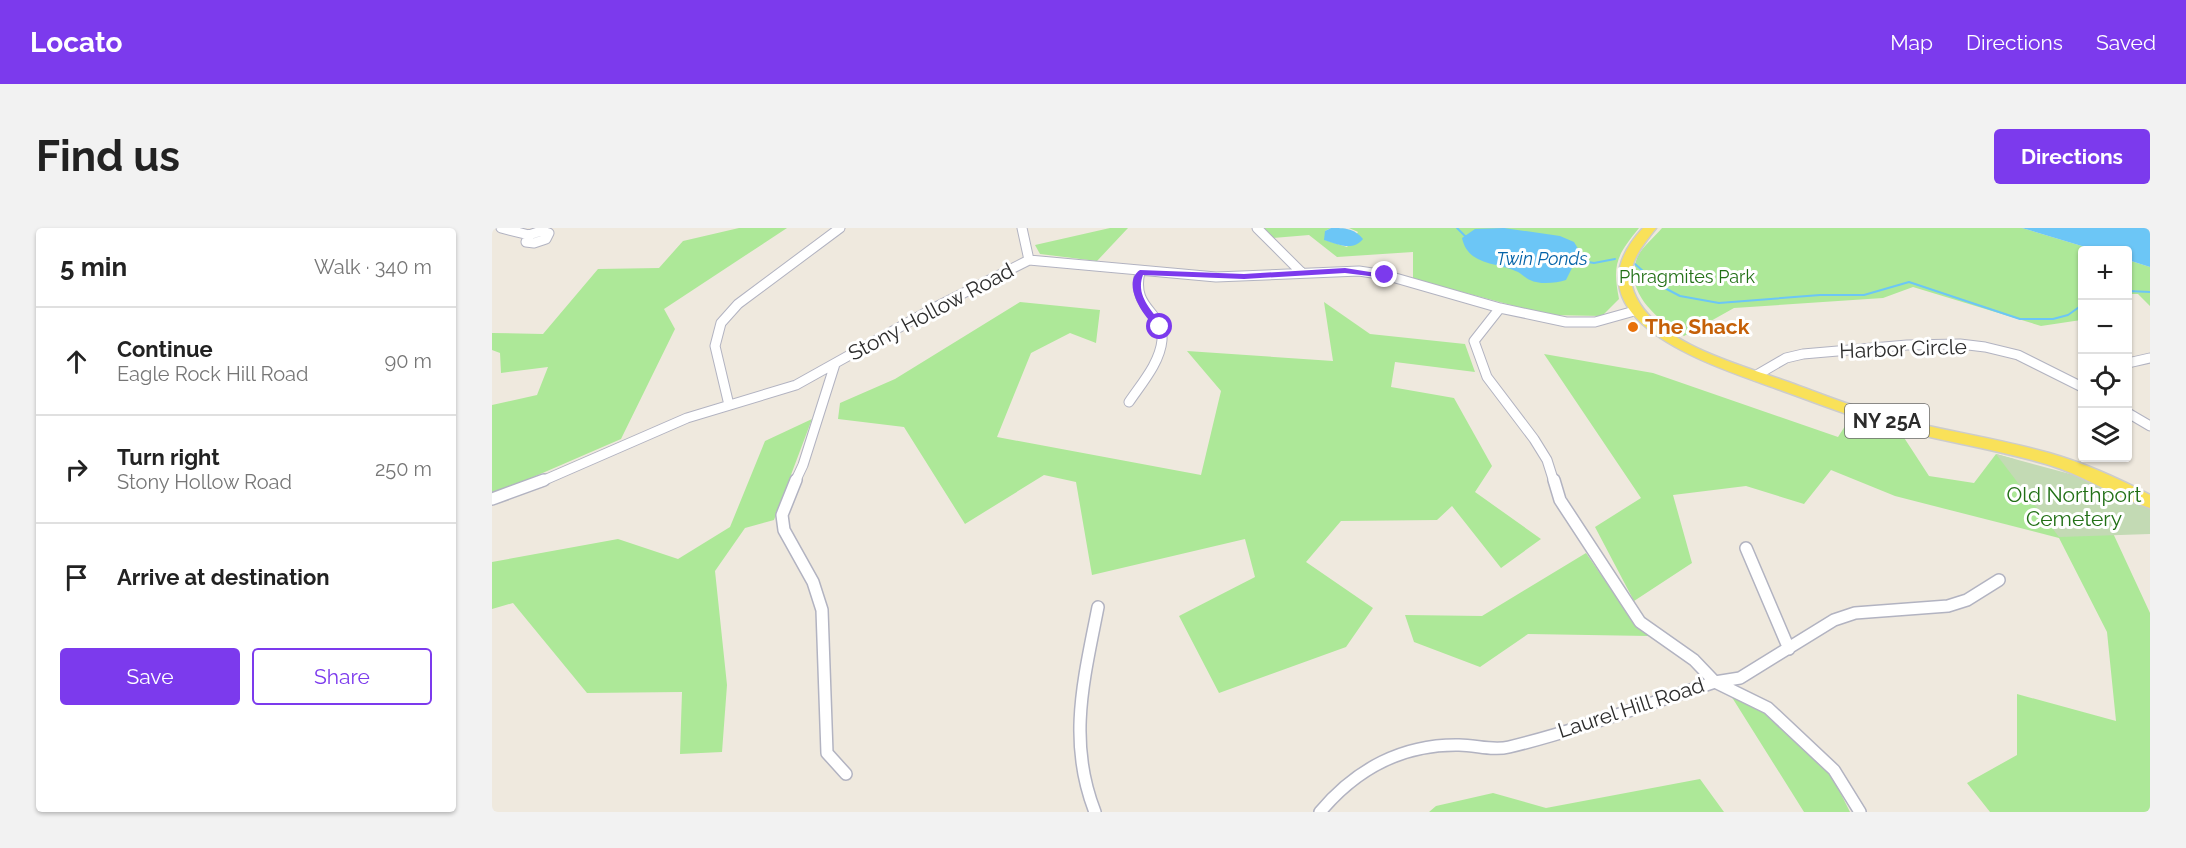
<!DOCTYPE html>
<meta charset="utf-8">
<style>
body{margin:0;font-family:Raleway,sans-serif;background:#f2f2f2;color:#222}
.controls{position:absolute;right:18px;top:18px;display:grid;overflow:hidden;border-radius:6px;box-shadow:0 2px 4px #0004}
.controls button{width:54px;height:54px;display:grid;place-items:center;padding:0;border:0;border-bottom:2px solid #e0e0e0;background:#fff;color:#222;font:30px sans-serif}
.stop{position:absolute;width:18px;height:18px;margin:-14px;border:4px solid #7c3aed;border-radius:50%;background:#fff}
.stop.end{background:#7c3aed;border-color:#fff;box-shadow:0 2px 6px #0008}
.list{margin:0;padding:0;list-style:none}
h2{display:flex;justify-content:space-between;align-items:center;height:78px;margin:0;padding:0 24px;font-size:26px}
h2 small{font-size:20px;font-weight:400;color:#767676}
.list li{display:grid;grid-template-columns:39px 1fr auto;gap:18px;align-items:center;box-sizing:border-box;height:108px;padding:0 24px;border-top:2px solid #e0e0e0}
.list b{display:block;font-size:22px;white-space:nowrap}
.list p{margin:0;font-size:20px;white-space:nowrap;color:#767676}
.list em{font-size:20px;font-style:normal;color:#767676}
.actions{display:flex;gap:12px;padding:18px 24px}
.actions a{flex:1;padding:14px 0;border:2px solid #7c3aed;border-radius:6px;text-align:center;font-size:21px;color:#7c3aed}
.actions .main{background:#7c3aed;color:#fff}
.icon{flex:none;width:33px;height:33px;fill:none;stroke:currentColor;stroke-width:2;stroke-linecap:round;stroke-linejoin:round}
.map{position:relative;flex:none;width:1658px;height:584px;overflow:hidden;border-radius:6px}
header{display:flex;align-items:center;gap:36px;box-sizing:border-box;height:84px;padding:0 30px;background:#7c3aed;color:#fff}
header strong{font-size:28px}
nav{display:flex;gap:33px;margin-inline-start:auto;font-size:21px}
.intro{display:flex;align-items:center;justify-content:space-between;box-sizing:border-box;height:144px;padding:0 36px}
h1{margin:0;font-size:42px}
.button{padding:15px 27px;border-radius:6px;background:#7c3aed;color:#fff;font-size:21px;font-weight:700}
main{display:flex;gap:36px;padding:0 36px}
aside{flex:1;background:#fff;border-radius:6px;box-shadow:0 2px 4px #0004}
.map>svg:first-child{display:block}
.green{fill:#ade898}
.cemetery{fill:#c3dab4}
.water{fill:#6cc6f6}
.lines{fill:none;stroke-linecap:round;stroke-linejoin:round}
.stream{stroke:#6cc6f6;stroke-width:2}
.minor-far1-casing{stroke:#b2b3c1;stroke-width:11}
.minor-casing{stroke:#b2b3c1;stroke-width:14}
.primary-casing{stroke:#ccc;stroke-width:3}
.minor-far1{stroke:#fff;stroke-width:9}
.minor{stroke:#fff;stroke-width:11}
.primary{fill:#f9e159;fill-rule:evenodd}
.route{fill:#7c3aed}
.food-dot{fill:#e8710a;stroke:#fff;stroke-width:2}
.labels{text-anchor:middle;stroke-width:6;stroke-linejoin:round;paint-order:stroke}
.far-water-label{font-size:18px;font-style:italic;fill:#0563a8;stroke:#fff}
.far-park-label{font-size:18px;fill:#227016;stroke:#fff}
.shield{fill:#fff;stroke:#6b6b6b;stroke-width:1.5}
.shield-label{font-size:20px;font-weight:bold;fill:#2c2c2c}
.street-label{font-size:21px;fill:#2c2c2c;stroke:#fff}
.food-label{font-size:21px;font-weight:bold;fill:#c56008;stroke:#fff;text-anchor:start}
.park-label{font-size:21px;fill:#227016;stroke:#fff}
</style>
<header>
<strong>Locato</strong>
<nav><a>Map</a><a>Directions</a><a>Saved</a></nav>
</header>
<div class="intro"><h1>Find us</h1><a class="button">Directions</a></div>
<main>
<aside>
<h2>5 min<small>Walk · 340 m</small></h2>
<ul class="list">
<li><svg class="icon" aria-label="ahead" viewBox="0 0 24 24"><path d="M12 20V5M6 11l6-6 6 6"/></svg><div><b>Continue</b><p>Eagle Rock Hill Road</p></div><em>90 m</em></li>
<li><svg class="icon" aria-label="right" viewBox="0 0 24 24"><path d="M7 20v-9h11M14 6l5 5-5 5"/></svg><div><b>Turn right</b><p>Stony Hollow Road</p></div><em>250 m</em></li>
<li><svg class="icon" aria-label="arrive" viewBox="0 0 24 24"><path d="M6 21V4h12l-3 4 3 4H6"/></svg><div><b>Arrive at destination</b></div></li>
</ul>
<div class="actions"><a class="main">Save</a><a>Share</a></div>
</aside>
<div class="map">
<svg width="1658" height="584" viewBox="0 0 1658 584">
<rect width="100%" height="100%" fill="#efe9de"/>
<path class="green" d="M247,0H295L172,81L183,101L129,211L0,267V177L45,167L56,139L9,145L8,125L0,122V105L51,106L106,41L167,40L191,13Z
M618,0H636L605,33L548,26L543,17Z
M770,0H839L833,3V12L855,19L866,4L857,0H1147C1125,27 1120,36 1127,71L1110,88L1057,87L921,51V24L845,29L817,7L781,10Z
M1170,0H1530L1603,22H1590L1589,92L1549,98L1421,59L1391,70L1242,80L1192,108C1168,93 1133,67 1144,33C1147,21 1162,10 1170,0Z
M1636,32L1658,39V78L1646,66H1636Z
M528,74L608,82L604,115L578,105L539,125L505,209L709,247L729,163L695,123L841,133L832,74L878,106L973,116L983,144L903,134L899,159L962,170L1000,238L983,264L1049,311L1009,340L960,278L945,292L849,293L814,334L881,380L854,419L727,465L687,388L763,349L753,311L600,347L584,254L552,247L473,296L412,199L346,191L348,175L403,151Z
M1052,126L1161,145L1346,209L1357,192L1409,205L1437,248L1482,255L1504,226L1522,231L1620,303L1658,385V584H1498L1475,555L1525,527V466L1624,493L1615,404L1567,310L1403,268L1339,242L1312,276L1254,258L1181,267L1200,335L1142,373L1103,299L1149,270Z
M320,191L282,292L253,300L223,343L235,457L230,524L188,526L190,464L95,465L21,375L0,381V334L126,311L186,331L238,299L273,213Z
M1094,325L1143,396L1157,408L1036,406L988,439L922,414L913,387L990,388Z
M1236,463L1276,487L1341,550L1358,584H1312Z
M1208,551L1232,584H937L944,578L1001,565L1054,580Z"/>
<path class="cemetery" d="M1504,226L1582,247L1658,281V306L1567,309Z"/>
<path class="water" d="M839,0C853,0 862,0 871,11C861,24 845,16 832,12L833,3Z
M1012,0L1068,8L1082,14L1088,24L1074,52C1064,55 1048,57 1038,52C1033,50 1030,46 1026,44C1005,34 976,38 970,10L983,1Z
M1530,0H1658V39L1636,32V22H1603Z"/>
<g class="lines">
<path class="stream" d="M965,0L975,10
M1084,32L1102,35L1123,31
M1143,36L1167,57L1188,68L1227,75L1328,67H1372L1417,54L1528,91H1561L1576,87L1590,77
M1636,63L1658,64"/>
<defs>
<path id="minor-far1" d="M9,0L37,7
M530,0L537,32
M765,0L810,45
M49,3L57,5L54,11L42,15L34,14L37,7Z
M1008,80L982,113L995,149L1042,211L1055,232L1062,254
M1636,135L1658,130
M1263,148L1294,130L1311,126L1415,117L1468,116L1493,119L1526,127L1590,159
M637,174C649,156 668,135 670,112C672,83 639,82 648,44
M237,177L223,118L229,95L246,76L348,0
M1636,185L1658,198
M48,254L195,190L304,157L442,80L537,32L724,49L867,43L893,47L1008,80L1074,94H1103L1146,82
M303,254L311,237L343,136"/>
<path id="minor" d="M304,252L290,287L292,302L321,354L330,382L335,525L354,546
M1062,252L1068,272L1148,394L1202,432L1223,454L1276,480L1342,542L1368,584
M0,271L52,252
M1254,320L1297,421
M603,584C575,513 592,451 606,379
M828,584C864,541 911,516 967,517C984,517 1001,523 1017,519C1087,502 1155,476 1223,454L1248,450L1342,392L1363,385L1456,378L1475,372L1507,352"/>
<path id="primary" d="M1151,0H1164C1148,21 1130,40 1144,69C1167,117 1253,138 1299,155C1332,167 1364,180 1398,189C1451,203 1505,210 1557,225C1592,235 1626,250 1658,267V280C1623,269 1590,246 1554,236C1503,221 1450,213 1399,200C1359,189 1322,174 1283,160C1219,137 1068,90 1151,0Z"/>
</defs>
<use href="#minor-far1" class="minor-far1-casing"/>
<use href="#minor" class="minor-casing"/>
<use href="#primary" class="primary-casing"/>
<use href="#minor-far1" class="minor-far1"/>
<use href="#minor" class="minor"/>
<use href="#primary" class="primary"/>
</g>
<path class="route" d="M853,40L897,47L893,50L853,45L752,51L651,47C643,68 660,82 672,99L668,102C653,93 628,55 648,42L752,46Z"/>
<circle class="food-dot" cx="1141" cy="99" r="6"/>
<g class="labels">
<g class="far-water-label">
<text x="1050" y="37">Twin Ponds</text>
</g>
<g class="far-park-label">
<text x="1195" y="55">Phragmites Park</text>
</g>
<rect class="shield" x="1353" y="176" width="84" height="34" rx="4.5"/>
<g class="shield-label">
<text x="1395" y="200">NY 25A</text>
</g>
<g class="street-label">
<text transform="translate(439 84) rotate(-28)" y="7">Stony Hollow Road</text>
<text transform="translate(1411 121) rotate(-2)" y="7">Harbor Circle</text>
<text transform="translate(1139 480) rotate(-18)" y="7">Laurel Hill Road</text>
</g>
<g class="food-label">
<text x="1153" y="106">The Shack</text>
</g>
<g class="park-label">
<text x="1582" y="274">Old Northport<tspan x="1582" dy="24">Cemetery</tspan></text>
</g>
</g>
</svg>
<div class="controls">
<button>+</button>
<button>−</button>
<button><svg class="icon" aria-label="locate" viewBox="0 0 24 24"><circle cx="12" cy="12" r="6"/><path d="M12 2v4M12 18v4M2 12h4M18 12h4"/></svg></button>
<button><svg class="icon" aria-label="layers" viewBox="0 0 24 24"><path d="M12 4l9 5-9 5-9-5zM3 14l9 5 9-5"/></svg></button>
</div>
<div class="stop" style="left:668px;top:99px"></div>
<div class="stop end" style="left:893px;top:47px"></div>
</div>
</main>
